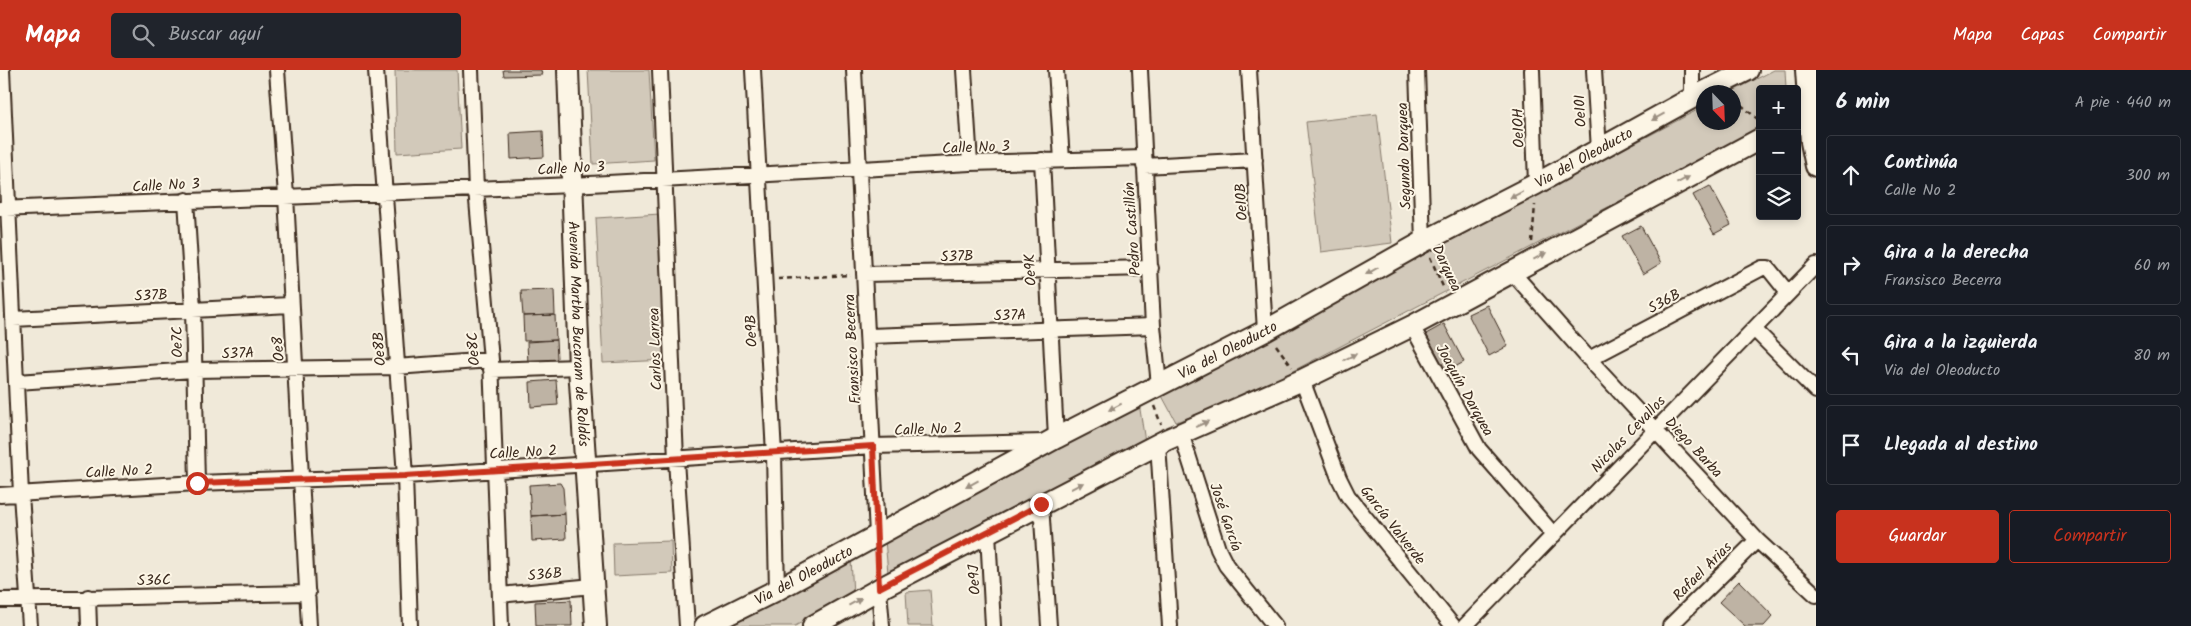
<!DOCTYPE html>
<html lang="es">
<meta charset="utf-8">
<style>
body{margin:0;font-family:Kalam,sans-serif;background:#20242c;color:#f1f3f6}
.controls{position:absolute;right:15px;top:15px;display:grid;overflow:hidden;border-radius:5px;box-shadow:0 2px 8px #0003}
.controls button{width:45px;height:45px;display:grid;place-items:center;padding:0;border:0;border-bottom:1px solid #363941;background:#171b24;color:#f1f3f6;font:25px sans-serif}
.compass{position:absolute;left:1696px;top:15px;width:45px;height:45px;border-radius:50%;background:#171b24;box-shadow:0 2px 8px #0003;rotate:157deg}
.stop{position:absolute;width:15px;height:15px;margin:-11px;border:4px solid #c8321e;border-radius:50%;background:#fff}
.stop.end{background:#c8321e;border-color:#fff;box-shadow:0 1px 5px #0008}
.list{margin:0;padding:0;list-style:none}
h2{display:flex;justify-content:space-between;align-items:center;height:65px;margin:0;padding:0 20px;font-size:21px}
h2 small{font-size:16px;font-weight:400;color:#9ea1a6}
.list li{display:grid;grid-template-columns:32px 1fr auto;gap:15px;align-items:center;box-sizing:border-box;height:80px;margin:0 10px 10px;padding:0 10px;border:1px solid #363941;border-radius:5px}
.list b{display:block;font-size:19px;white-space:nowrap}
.list p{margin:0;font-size:16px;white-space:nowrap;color:#9ea1a6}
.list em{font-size:16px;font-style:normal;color:#9ea1a6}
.actions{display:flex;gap:10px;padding:15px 20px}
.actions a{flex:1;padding:11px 0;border:1px solid #c8321e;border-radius:5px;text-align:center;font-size:18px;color:#c8321e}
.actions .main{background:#c8321e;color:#fff}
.icon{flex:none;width:28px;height:28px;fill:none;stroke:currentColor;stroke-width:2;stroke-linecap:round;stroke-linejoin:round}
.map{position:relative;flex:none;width:1816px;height:556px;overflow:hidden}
header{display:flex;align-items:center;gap:30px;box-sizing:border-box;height:70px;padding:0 25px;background:#c8321e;color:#fff}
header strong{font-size:24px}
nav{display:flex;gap:28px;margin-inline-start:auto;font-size:18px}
.search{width:350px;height:45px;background:#20242c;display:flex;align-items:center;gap:12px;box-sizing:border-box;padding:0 18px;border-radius:5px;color:#9ea1a6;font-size:19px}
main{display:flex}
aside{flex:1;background:#171b24}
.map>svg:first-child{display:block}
.green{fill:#d2c9ba;stroke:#867a6c}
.building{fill:#beb3a4;stroke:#3b2a1e}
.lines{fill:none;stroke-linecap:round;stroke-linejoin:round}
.street-casing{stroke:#3b2a1e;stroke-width:18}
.secondary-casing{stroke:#3b2a1e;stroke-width:24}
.path{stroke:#3b2a1e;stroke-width:2.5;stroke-dasharray:5 4;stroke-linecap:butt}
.street{stroke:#fcf5e5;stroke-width:14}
.secondary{stroke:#fcf5e5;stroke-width:20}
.oneway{fill:#9c9082}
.route{stroke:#c8321e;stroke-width:6}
.labels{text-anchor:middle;stroke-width:4;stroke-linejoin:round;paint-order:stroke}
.street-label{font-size:15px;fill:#3b2a1e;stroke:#fcf5e5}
</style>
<header>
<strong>Mapa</strong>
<div class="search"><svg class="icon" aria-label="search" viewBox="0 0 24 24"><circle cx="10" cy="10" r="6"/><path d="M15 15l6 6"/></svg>Buscar aquí</div>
<nav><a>Mapa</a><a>Capas</a><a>Compartir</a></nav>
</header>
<main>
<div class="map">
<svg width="1816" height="556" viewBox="0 0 1816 556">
<rect width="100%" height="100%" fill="#f0e9d9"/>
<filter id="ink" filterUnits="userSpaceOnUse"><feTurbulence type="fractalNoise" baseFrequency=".02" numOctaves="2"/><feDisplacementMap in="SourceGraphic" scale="10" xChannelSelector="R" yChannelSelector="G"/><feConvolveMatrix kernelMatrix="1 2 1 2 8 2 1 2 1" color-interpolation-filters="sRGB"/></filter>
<g filter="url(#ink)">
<path class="green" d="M395,0H457L461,79L397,83Z
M588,0H649L654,90L593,94Z
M1774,0H1785L1786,19H1760V58L1241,328L1176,352L1161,324L1703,37L1704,52H1734V22H1731Z
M1377,44L1392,173L1321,182L1306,52Z
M660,144L667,290L603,293L596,148Z
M1139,333L1145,372L888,503L885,470Z
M671,471L672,503L614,506L613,473Z
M851,488L853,525L795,556H726Z
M930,520L933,556H908L906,522Z"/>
<path class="building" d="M503,0H541L542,5L504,6Z
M543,61L544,87L511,89L510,63Z
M1710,116L1731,155L1714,164L1693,125Z
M1641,156L1661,193L1643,204L1622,166Z
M554,220L555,245L523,246L521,221Z
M1487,235L1508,276L1489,286L1468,244Z
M555,245L556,270L524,271L523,246Z
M1444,254L1464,292L1446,302L1426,264Z
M556,270L557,288L554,292L528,294L527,272Z
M556,310L558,335L531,337L530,312Z
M560,413L563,418L565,444L531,446L529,415Z
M565,444L566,469L532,471L531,446Z
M1739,511L1773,546L1764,556H1745L1719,532Z
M571,530L572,556H536L535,532Z"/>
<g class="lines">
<defs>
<path id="street" d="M2,0L21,424L30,556
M277,0L286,126L309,556
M376,0L405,406L410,556
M471,0L476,119L491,290L501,556
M660,0L676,390L687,556
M753,0L774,384L777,520
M854,0L877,465
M964,0L970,93
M1056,0L1062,90
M1140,0L1153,256L1159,315
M1249,0L1265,261
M1417,0L1423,172
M1532,0L1536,114
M1594,0L1599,80
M1692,28V0
M1042,90L1056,368
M1144,96L1255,90
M186,130L193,239L197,413
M0,139L572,115L970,93L1144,88
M1512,202L1589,289L1757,470L1816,525
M864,204L1151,198
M13,249L290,235
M1412,256L1479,379L1554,465
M1754,259L1816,321
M869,266L1153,256
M1589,289L1762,198H1768L1788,223
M491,300L579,297
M1302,310L1339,408L1348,426L1453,556
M17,312L193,300L396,297L491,290
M1181,363L1218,479L1226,495L1275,556
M1158,374L1170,556
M0,425L197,413L405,406L873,376L1045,372
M1041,434L1049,556
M988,463L993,556
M879,519L882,556
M500,525L593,516
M88,527L89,556
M0,530L308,523
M1465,556L1816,195
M1670,556L1757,470"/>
<g id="secondary">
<path id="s1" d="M568,0L579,297L596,556"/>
<path d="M1806,0L1811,72L1816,96"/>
<path id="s2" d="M705,556L777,520L1056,368L1265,261L1423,172L1536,114L1692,28L1748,0"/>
<path d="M813,556L879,519L1166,370L1302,310L1412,256L1760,69"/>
</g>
</defs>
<use href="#street" class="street-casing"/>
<use href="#secondary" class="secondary-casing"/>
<path class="path" d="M1734,29L1760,51
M1532,172L1535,135
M1430,187L1444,219
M778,209L850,205
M1276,275L1292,297
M1154,336L1161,354
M878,485L879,500"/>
<use href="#street" class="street"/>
<use href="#secondary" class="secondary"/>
</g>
<defs><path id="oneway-solid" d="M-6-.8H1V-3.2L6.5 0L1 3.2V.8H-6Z" transform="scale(1.25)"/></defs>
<g class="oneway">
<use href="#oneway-solid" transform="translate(1658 47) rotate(151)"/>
<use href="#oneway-solid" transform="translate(1683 110) rotate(-28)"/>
<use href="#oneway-solid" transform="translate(1516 125) rotate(153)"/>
<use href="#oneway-solid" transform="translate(1540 186) rotate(-28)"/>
<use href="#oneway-solid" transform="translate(1372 201) rotate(150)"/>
<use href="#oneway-solid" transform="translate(1350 287) rotate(-26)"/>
<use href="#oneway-solid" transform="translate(1115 337) rotate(153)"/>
<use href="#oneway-solid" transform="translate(1202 354) rotate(-24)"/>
<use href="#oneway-solid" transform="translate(972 414) rotate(151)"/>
<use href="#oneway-solid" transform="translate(1077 416) rotate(-27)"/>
<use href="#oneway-solid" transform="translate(855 532) rotate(-29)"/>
</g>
</g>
<g class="lines" filter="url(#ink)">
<path class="route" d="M197,413L405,406L873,376L879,518L1041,434"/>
</g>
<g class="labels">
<g class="street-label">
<text transform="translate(1580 41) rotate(-93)" y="5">Oe10I</text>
<text transform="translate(1518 58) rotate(-92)" y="5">Oe1OH</text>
<text transform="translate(976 77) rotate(-2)" y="5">Calle No 3</text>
<text transform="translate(1404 86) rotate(-92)" y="5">Segundo Darquea</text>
<text dy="5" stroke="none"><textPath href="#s2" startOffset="996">Via del Oleoducto</textPath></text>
<text transform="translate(571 98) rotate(-3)" y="5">Calle No 3</text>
<text transform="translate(166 115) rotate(-3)" y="5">Calle No 3</text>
<text transform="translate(1241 132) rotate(-93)" y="5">Oe10B</text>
<text transform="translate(1132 159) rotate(-94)" y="5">Pedro Castillón</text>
<text transform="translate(957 186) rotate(-2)" y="5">S37B</text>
<text transform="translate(1447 198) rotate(65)" y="5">Darquea</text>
<text transform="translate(1030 200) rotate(-93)" y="5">Oe9K</text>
<text transform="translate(151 225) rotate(-3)" y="5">S37B</text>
<text transform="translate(1664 231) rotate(-28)" y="5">S36B</text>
<text transform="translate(1010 245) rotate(-2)" y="5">S37A</text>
<text transform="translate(751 261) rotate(-93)" y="5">Oe9B</text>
<text dy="5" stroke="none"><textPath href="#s1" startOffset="264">Avenida Martha Bucaram de Roldós</textPath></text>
<text transform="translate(177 272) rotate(-91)" y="5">Oe7C</text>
<text transform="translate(278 279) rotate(-95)" y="5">Oe8</text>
<text transform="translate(379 279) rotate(-94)" y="5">Oe8B</text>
<text transform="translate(473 279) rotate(-94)" y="5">Oe8C</text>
<text transform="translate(655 279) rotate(-92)" y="5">Carlos Larrea</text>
<text transform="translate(852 279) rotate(-93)" y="5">Fransisco Becerra</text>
<text dy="5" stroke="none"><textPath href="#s2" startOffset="591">Via del Oleoducto</textPath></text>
<text transform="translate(238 283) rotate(-2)" y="5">S37A</text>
<text transform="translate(1465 320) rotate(61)" y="5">Joaquín Darquea</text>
<text transform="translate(928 359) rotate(-2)" y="5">Calle No 2</text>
<text transform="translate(1628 364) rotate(-46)" y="5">Nicolas Cevallos</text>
<text transform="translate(1694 377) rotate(47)" y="5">Diego Barba</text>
<text transform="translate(523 382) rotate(-3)" y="5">Calle No 2</text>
<text transform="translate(119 401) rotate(-3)" y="5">Calle No 2</text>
<text transform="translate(1226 447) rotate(71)" y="5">José García</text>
<text transform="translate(1393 455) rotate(52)" y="5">García Valverde</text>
<text transform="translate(1702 501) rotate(-45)" y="5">Rafael Arias</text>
<text transform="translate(545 504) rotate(-5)" y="5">S36B</text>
<text dy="5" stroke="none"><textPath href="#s2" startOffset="111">Via del Oleoducto</textPath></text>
<text transform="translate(154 510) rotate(-1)" y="5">S36C</text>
<text transform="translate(974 510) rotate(-93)" y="5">Oe9J</text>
</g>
</g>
</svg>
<div class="controls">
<button>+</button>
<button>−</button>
<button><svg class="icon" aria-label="layers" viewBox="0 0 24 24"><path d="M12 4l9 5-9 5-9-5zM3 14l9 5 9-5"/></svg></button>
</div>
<svg class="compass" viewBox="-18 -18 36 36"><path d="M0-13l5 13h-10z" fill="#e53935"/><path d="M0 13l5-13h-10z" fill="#9ea1a6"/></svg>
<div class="stop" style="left:197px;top:413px"></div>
<div class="stop end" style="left:1041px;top:434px"></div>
</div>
<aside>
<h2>6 min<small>A pie · 440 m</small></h2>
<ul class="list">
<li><svg class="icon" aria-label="ahead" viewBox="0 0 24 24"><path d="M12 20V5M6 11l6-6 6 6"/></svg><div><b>Continúa</b><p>Calle No 2</p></div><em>300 m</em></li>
<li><svg class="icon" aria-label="right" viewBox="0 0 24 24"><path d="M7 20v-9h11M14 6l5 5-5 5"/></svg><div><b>Gira a la derecha</b><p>Fransisco Becerra</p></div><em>60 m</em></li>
<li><svg class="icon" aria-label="left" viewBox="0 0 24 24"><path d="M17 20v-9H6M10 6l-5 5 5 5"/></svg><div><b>Gira a la izquierda</b><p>Via del Oleoducto</p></div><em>80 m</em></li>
<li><svg class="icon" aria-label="arrive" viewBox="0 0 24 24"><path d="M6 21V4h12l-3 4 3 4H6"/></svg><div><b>Llegada al destino</b></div></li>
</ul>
<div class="actions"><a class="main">Guardar</a><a>Compartir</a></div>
</aside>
</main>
